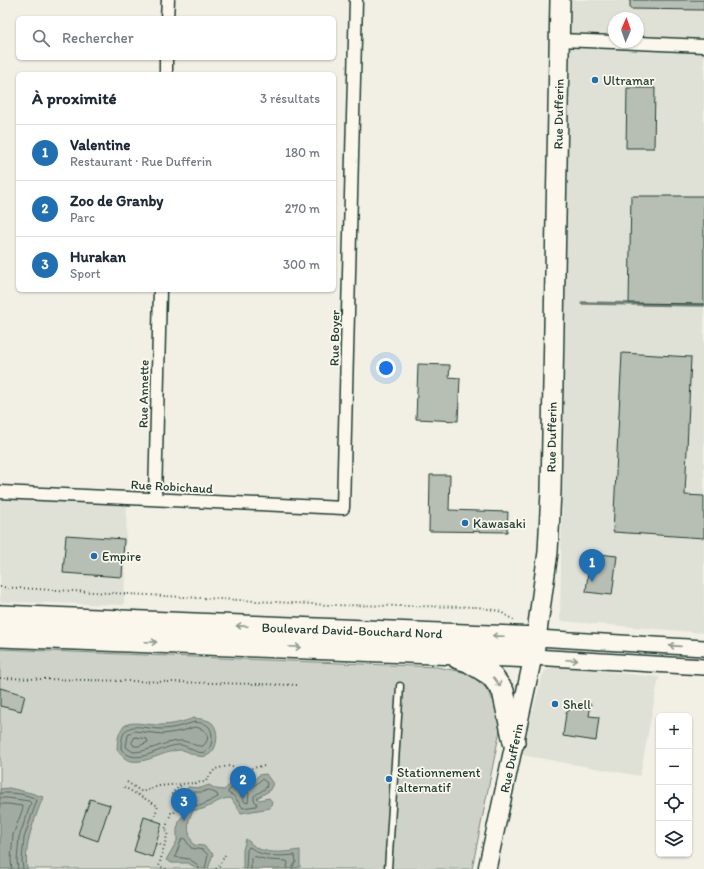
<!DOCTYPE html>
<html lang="fr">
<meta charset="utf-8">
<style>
body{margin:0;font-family:Itim,sans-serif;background:#f6f6f7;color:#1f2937}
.controls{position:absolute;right:12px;bottom:12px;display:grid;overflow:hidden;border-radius:6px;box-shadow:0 1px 3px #0004}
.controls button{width:36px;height:36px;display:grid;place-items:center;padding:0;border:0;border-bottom:1px solid #e0e1e3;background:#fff;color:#1f2937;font:20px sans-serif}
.compass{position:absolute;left:608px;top:12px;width:36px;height:36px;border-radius:50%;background:#fff;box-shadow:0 1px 3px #0004;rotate:2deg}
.you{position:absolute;left:386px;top:368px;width:14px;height:14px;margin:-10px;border:3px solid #fff;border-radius:50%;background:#1a73e8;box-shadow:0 0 0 6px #1a73e833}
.badge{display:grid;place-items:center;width:26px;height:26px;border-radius:50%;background:#1f6fb2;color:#fff;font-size:13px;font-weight:700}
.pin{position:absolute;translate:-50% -33px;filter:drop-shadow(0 1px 2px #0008)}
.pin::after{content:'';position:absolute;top:21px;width:14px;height:12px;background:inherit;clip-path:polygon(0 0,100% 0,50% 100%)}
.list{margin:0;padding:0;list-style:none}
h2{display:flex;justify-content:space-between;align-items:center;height:52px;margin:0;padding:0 16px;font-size:17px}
h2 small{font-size:13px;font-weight:400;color:#747a83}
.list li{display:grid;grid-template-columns:26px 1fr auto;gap:12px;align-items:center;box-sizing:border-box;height:56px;padding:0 16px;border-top:1px solid #e0e1e3}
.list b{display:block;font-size:15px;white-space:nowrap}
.list p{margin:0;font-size:13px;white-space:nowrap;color:#747a83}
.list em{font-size:13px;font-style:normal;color:#747a83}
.icon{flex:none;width:22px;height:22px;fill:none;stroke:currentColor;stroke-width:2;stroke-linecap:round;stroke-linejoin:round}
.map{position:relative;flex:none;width:704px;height:869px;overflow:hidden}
.search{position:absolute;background:#fff;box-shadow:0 1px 3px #0004;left:16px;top:16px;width:320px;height:44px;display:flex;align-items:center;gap:10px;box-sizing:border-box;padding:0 14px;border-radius:6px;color:#747a83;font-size:15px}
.panel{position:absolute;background:#fff;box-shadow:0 1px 3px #0004;left:16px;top:72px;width:320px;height:220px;border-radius:6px}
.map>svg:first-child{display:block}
.built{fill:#e0e1d6;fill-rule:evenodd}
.green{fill:#cfd2c8;stroke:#77887e}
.water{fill:#a2aba1;stroke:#6e7f75}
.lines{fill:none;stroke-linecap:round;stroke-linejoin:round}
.shore{stroke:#536960;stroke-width:1}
.stream{stroke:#6e7f75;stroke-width:3.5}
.building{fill:#b7beb3;stroke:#1f3d34}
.service-casing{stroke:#1f3d34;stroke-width:9}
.minor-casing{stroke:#1f3d34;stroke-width:15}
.tertiary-casing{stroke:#1f3d34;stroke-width:18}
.secondary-casing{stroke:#1f3d34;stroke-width:20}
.primary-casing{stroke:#1f3d34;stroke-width:22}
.trunk-casing{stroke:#1f3d34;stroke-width:24}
.path{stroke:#1f3d34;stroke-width:2;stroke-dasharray:1 3;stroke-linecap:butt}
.service{stroke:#fbf7ec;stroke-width:6}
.minor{stroke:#fbf7ec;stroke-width:12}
.tertiary{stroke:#fbf7ec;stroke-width:15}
.secondary{stroke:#fbf7ec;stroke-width:17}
.primary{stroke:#fbf7ec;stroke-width:19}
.trunk{stroke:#fbf7ec;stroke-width:21}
.oneway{stroke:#8d9a90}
.poi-dot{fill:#1f6fb2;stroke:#fbf7ec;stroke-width:1.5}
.labels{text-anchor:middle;stroke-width:3.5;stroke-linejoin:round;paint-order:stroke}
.poi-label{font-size:13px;fill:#1f3d34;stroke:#fbf7ec;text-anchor:start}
.street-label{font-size:13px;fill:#1f3d34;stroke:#fbf7ec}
</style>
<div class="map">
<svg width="704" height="869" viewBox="0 0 704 869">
<rect width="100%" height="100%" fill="#f2f0e5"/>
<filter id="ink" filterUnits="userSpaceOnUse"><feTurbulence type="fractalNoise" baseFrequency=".025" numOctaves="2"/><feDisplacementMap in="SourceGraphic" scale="8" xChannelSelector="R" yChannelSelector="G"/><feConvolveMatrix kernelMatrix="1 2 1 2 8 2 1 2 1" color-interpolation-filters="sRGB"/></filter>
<g filter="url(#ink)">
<path class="built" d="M570,0H704V633L560,621ZM614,18H638V42H614Z
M0,499L127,504L124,605L0,602Z
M555,666L659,677L640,776L521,755L542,676L545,671Z"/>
<path class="green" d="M0,649L437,667L468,673L485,687L496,705L500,730L472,869H0Z"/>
<path class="water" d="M194,718C200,719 207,719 212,723C220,731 218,752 206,756C196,759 188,749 179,750C164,751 146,764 131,761C125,760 120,754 117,750C118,713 135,725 160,725C172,725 183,722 194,718Z
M237,773H246L250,784L259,775L266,774L273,784L269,791L257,798L259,800L269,798L272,802L270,808L241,813L231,798C216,798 209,811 194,810C186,820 187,834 194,845L204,846L213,854L208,869H198L188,863H172L166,860L177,841V829L180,819L186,813L188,808L187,792L188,787L201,788L209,785L216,789L224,790L233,782L234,777Z
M9,788L31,793L43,797C34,822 24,842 27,869H0V789Z
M246,839C250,842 254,847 259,849C271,854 287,852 300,850V867L287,869H243V850Z"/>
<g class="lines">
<path class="shore" d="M195,722C200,723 206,723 209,727C214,733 213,749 205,752C196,755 189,746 181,745C161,744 137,769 121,749C121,717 141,729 161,729C173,729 184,725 195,722Z
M195,727C207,729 212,737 203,746C194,747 188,740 179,741C163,742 148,752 133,752L126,747L128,735L134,731L163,734L182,731Z
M135,737L147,739L148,742L139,746H134L132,743Z
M239,777L243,778L246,785L249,787L254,786L262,779L267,783L266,788L254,796V800L257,804L256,806L243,808L234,796L228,793V791L236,785Z
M240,788H242L249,793L248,803L245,802L238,792Z
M209,790L217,794L218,797L200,806L192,805V792H202Z
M0,793C12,793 27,793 37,800L24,838L22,861L23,869
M0,798H8L29,801L31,803L19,837L17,861L18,869
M0,804H8L22,806L23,808L13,835L11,860L12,869
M199,869L198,865L189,859L175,857L182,838L185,839L191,848L203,850L208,855L205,869
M246,869L247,850L249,847C252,848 255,851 257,852C269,857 283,856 295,855L296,862L293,866L292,869
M251,869V858L253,856L268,860L287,861L288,863L287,869"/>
<path class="stream" d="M582,303L704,305"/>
</g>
<path class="building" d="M630,0H704V10L630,9Z
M627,88H655L654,148H626Z
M631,196H704V304L629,303Z
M622,353L691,357L685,495L704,496V538L613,532Z
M418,364L450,365L449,377L460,378L458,421L416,419Z
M430,475H450L449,510L508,512L507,532L429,531Z
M66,535L124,539L122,577L63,573Z
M590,553L617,556L612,595L586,592Z
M0,688L25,695L21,711L0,706Z
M578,703L591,704L589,716L599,717L596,741L563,736L566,713Z
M90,799L110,805L98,841L78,834Z
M144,817L162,823L152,857L134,851Z"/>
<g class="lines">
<defs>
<path id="service" d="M388,869L400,686"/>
<path id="minor" d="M167,18L168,0
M559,40L614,42
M615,42L704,46
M166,74V58
M0,492L343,508L356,0
M155,499L160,290"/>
<path id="tertiary" d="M537,638L704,648
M533,657L704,667"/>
<path id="secondary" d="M487,869L533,657"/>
<path id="primary" d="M534,653L548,552L551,491L560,0"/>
<path id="trunk" d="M0,616L537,638
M0,636L533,657
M458,658L468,661L491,675L503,691L514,742"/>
</defs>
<use href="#service" class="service-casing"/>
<use href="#minor" class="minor-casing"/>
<use href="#tertiary" class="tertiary-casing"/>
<use href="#secondary" class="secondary-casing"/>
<use href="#primary" class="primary-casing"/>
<use href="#trunk" class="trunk-casing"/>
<path class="path" d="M0,587L330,605L478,607L499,611L515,621
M0,678L299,685
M127,782L142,792L159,786L205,782L215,769L228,766L243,770L263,766L266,767
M124,787L158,806L153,820
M156,843L163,846
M166,869L159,866L168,832L165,830L171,813H174L178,804L172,794L175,790L182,785
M216,869L220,865L225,855"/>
<use href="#service" class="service"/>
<use href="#minor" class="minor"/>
<use href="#tertiary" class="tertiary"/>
<use href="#secondary" class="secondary"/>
<use href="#primary" class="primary"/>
<use href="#trunk" class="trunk"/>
</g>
<defs><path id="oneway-shaft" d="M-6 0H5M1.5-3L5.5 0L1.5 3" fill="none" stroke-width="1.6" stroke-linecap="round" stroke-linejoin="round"/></defs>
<g class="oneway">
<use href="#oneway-shaft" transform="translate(242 626) rotate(-178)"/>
<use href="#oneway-shaft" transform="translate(498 636) rotate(-178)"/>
<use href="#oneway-shaft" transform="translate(151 642) rotate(2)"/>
<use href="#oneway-shaft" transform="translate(675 646) rotate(-176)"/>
<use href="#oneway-shaft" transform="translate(295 647) rotate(2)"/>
<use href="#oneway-shaft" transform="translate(572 660) rotate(3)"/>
<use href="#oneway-shaft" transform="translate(497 682) rotate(54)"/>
</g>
</g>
<g class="poi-dot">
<circle cx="595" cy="80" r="4"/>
<circle cx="465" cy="523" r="4"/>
<circle cx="94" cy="556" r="4"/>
<circle cx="555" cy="704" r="4"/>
<circle cx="389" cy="779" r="4"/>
</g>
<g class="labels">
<g class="poi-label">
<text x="603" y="85">Ultramar</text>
<text x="473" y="528">Kawasaki</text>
<text x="102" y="561">Empire</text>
<text x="563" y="709">Shell</text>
<text x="397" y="777">Stationnement<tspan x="397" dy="15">alternatif</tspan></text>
</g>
<g class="street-label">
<text transform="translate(558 114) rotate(-89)" y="5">Rue Dufferin</text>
<text transform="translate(334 338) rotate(-89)" y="5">Rue Boyer</text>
<text transform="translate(143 394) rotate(-89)" y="5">Rue Annette</text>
<text transform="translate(551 437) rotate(-89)" y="5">Rue Dufferin</text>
<text transform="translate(172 486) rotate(3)" y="5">Rue Robichaud</text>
<text transform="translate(352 630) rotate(2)" y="5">Boulevard David-Bouchard Nord</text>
<text transform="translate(511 758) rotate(-78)" y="5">Rue Dufferin</text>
</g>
</g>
</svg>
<div class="controls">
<button>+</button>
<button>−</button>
<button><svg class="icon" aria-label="locate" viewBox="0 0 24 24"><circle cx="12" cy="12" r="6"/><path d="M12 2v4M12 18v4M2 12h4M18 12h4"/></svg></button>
<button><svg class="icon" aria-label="layers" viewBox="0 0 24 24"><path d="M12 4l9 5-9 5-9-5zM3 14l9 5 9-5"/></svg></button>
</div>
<svg class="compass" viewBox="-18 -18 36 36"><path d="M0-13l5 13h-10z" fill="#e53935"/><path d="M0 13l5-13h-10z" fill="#747a83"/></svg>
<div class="you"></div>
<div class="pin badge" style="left:592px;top:582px">1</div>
<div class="pin badge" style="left:243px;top:799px">2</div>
<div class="pin badge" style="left:184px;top:821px">3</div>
<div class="search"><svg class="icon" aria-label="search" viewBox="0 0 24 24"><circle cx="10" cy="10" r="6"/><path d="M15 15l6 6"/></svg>Rechercher</div>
<section class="panel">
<h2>À proximité<small>3 résultats</small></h2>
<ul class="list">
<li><span class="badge">1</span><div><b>Valentine</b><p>Restaurant · Rue Dufferin</p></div><em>180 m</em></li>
<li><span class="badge">2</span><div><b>Zoo de Granby</b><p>Parc</p></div><em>270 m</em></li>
<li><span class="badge">3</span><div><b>Hurakan</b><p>Sport</p></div><em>300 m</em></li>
</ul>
</section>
</div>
